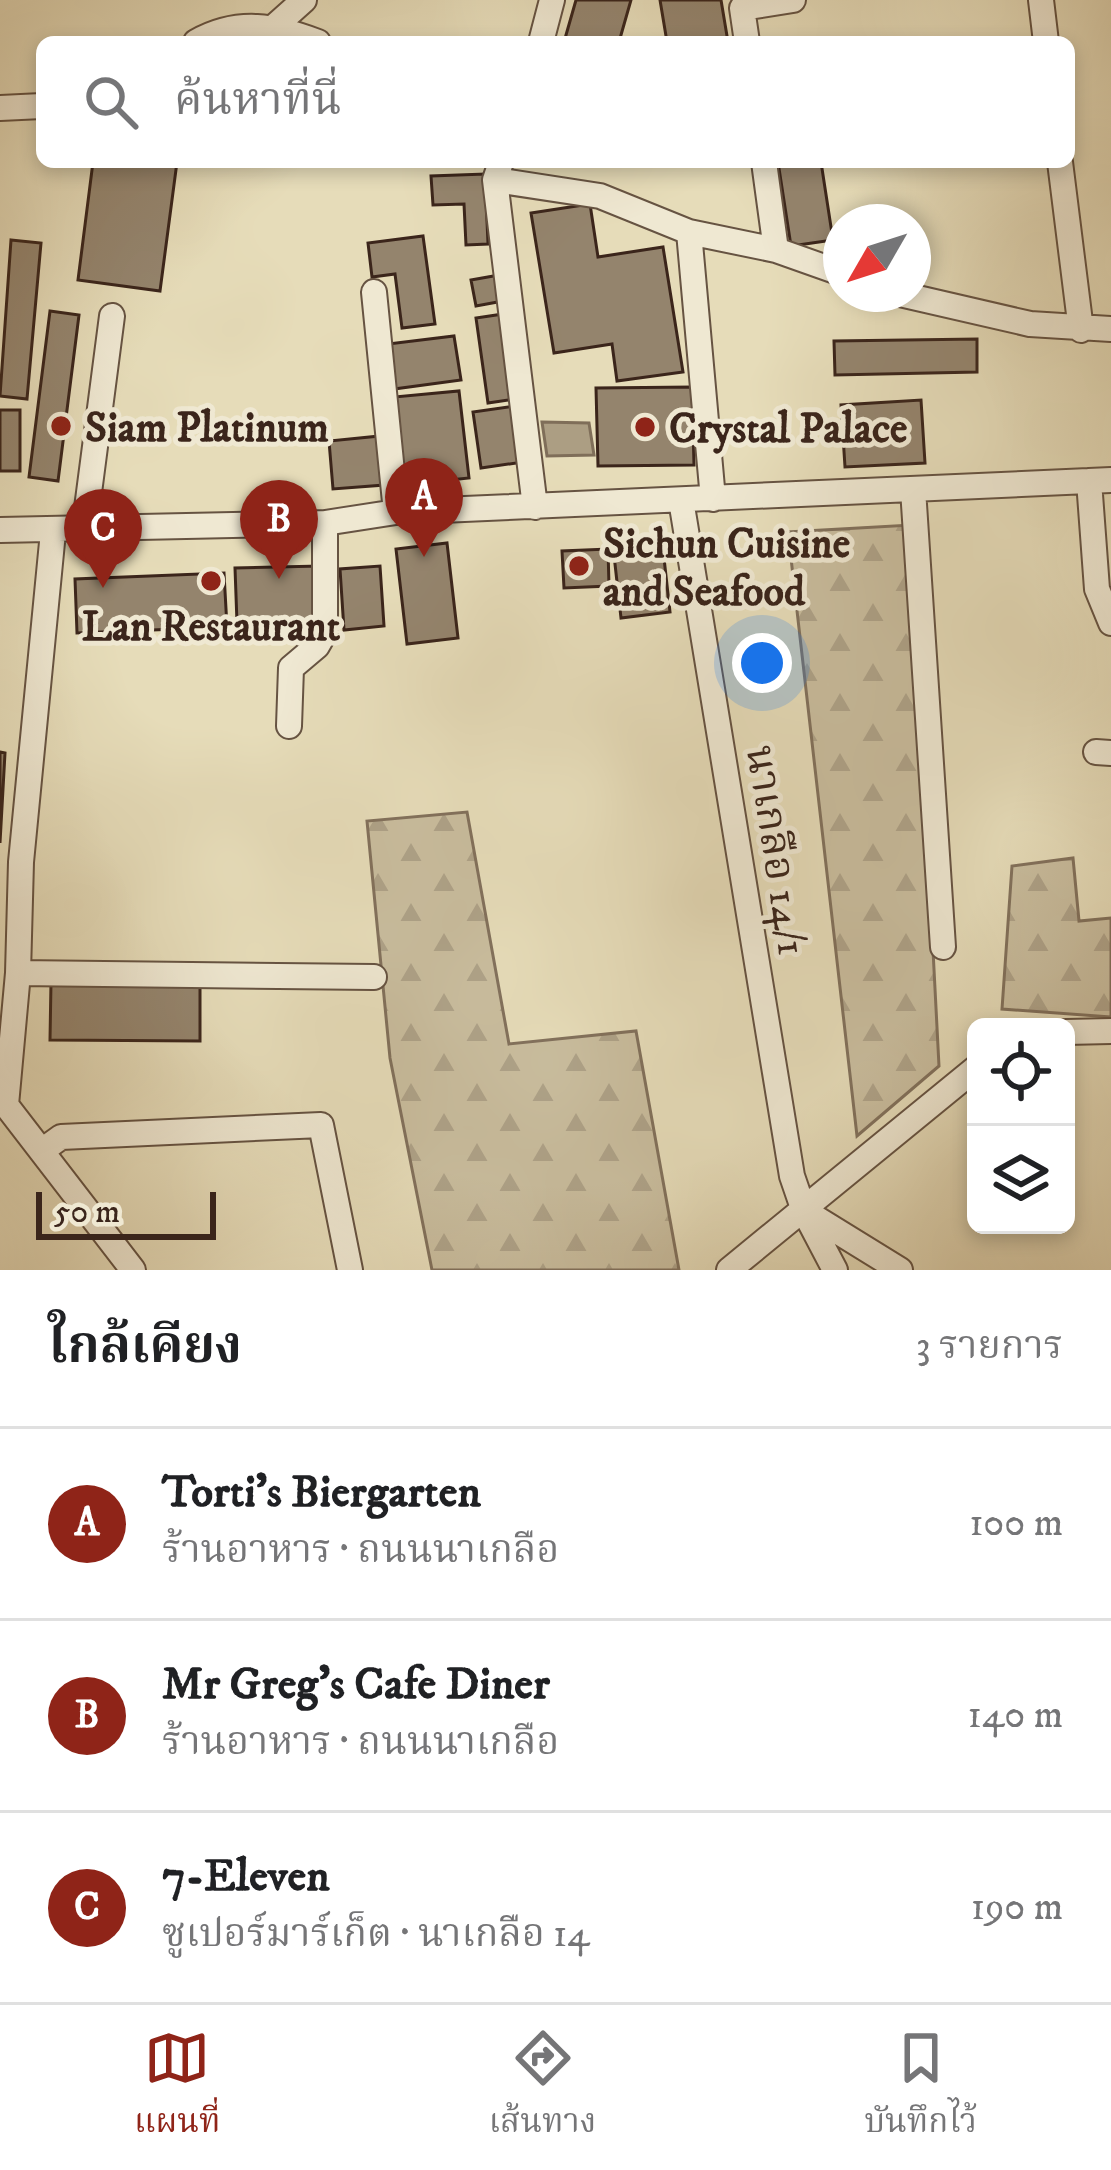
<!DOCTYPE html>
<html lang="th">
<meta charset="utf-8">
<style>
body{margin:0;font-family:"IM FELL DW Pica","Noto Serif Thai",serif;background:#f2f2f2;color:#202124}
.controls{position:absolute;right:36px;bottom:36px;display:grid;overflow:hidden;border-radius:18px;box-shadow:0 6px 18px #0003}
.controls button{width:108px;height:108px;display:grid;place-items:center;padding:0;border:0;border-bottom:3px solid #e0e0e0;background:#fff;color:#202124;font:60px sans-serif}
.compass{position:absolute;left:823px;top:204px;width:108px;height:108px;border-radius:50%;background:#fff;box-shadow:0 6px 18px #0003;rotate:231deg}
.scale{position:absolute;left:36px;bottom:30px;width:180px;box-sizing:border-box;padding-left:12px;border:6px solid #3b251b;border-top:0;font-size:33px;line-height:42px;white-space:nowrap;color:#3b251b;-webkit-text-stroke:9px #efe8d2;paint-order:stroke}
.you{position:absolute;left:762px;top:663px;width:42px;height:42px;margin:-30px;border:9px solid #fff;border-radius:50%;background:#1a73e8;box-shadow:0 0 0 18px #1a73e833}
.badge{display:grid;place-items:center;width:78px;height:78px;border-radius:50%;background:#8f2418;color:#fff;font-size:39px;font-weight:700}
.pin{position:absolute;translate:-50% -99px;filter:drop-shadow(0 3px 6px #0008)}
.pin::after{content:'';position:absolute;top:63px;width:42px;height:36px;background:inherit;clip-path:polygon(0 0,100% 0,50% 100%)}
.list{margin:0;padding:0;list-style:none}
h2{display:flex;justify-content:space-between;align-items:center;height:156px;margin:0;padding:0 48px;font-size:51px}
h2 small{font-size:39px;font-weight:400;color:#757577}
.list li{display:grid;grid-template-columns:78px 1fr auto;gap:36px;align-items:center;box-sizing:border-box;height:192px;padding:0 48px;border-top:3px solid #e0e0e0}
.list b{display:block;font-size:45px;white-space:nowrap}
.list p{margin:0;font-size:39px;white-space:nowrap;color:#757577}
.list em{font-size:39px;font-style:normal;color:#757577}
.icon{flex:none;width:66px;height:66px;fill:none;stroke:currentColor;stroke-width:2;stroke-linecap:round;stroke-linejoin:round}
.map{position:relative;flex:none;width:1111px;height:1270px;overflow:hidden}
.search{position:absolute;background:#fff;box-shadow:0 6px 18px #0003;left:36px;right:36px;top:36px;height:132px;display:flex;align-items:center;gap:30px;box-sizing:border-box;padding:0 42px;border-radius:18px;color:#757577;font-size:45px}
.sheet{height:732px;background:#fff}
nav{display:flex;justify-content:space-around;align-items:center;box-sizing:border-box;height:168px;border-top:3px solid #e0e0e0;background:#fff;font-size:33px;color:#757577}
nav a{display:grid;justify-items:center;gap:6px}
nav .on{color:#8f2418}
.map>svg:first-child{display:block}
.forest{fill:url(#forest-firs);stroke:#82715c;stroke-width:3}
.water{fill:#ac9e83;stroke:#7f6e59;stroke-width:3}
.building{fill:#94846d;stroke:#3b251b;stroke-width:3}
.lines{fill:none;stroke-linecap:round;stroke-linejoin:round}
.minor-casing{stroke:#665342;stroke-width:28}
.minor{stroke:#efe8d2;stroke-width:24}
.poi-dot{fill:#8f2418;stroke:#efe8d2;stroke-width:4.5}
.labels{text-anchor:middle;stroke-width:10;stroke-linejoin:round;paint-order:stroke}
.poi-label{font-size:42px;font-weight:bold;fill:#3b251b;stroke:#efe8d2;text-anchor:start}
.street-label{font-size:42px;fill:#3b251b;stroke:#efe8d2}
</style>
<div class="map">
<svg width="1111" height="1270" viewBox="0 0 1111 1270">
<defs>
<pattern id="forest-firs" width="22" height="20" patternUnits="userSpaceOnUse" patternTransform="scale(3)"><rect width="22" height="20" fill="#c9bd9e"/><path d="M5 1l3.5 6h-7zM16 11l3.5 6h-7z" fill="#aea288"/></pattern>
</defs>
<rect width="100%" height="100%" fill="#e6dcb9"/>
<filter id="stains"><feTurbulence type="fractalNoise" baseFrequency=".00167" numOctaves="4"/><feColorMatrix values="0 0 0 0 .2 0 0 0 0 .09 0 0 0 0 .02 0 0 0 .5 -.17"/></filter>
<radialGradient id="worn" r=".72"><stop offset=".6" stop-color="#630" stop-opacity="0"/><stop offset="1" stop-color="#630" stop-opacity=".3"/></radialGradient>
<path class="forest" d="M911,525L939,1066L857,1136L788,532Z
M467,812L509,1044L636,1031L679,1270H432L390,1058L367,821Z
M1073,858L1079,921L1111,918V1017L1002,1009L1012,866Z"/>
<path class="water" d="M542,422L589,423L594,455L547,456Z"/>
<path class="building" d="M576,0H631L619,42H564Z
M660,0H721L728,42H667Z
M93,162H177L160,291L78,280Z
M778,162H821L833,240L791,246Z
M485,174L488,244L466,245L464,204L433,205L431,176Z
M590,204L598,257L663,247L683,372L617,381L612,344L554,353L531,213Z
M423,236L435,324L402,328L395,274L372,277L368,243Z
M11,240L41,243L27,399L0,396Z
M499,275L503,301L476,306L471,280Z
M50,311L79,315L58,481L29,477Z
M503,314L515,399L488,403L476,318Z
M454,336L461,380L394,389L388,344Z
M977,339V372L835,375L834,341Z
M692,387L694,465L598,466L596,388Z
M459,391L469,478L403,485L394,397Z
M921,400L925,463L845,467L841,405Z
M515,406L523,462L481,468L473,412Z
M0,410H20V471H0Z
M380,436L384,485L333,489L329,441Z
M662,540L670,612L621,618L613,546Z
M447,543L458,638L407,644L396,549Z
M608,549L609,586L564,588L562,551Z
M320,566L321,621L237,623L235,568Z
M380,566L384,626L344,630L340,569Z
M224,573L227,627L77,633L75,579Z
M0,752L5,753L0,843Z
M51,982L200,984V1041L50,1040Z"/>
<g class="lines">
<defs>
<path id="minor" d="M1041,0L1046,42
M275,26L304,0
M196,42C238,18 276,26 318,42
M541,42L552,0
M747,42L742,8L793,0
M0,108L42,106
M501,162L495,180L535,507
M764,162L776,250
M1060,162L1081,330
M495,180L600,196L689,232L776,250L841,273
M689,232L713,499
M374,292L396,512
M900,294L1030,324L1111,329
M1089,481L1097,589L1111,623
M913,489L943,947
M681,500L792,1176L804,1211L835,1270
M0,530L325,523L396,512L1111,480
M84,531L112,316
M53,532L21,862L18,973L6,1105L133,1270
M289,726L291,668L317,646L325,632V523
M1096,752L1111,753
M18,973L374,977
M1066,1032L1111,1031
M43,1150L61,1137L321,1125L350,1270
M806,1212L900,1270
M729,1270L976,1068"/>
</defs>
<use href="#minor" class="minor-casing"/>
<use href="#minor" class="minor"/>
</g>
<g class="poi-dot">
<circle cx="61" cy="426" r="12"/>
<circle cx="645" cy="427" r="12"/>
<circle cx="579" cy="566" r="12"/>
<circle cx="211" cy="581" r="12"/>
</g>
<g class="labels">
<g class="poi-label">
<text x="85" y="441">Siam Platinum</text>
<text x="669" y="442">Crystal Palace</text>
<text x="603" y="557">Sichun Cuisine<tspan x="603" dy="48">and Seafood</tspan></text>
<text x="211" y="640" text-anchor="middle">Lan Restaurant</text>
</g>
<g class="street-label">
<text transform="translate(778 850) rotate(81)" y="15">นาเกลือ 14/1</text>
</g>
</g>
<rect width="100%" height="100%" filter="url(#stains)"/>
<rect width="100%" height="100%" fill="url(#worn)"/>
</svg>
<div class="controls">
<button><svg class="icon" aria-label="locate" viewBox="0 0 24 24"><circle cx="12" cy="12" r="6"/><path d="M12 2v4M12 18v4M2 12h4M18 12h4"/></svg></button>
<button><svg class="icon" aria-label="layers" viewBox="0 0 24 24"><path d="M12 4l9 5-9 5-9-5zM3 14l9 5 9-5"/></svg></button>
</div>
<svg class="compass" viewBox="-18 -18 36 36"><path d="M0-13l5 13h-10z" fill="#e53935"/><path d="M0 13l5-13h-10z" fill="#757577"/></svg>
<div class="scale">50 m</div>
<div class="you"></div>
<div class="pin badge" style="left:424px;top:557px">A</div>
<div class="pin badge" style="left:279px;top:579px">B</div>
<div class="pin badge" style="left:103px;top:588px">C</div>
<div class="search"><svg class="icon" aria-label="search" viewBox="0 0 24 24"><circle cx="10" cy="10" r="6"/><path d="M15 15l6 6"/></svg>ค้นหาที่นี่</div>
</div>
<section class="sheet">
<h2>ใกล้เคียง<small>3 รายการ</small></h2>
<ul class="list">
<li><span class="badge">A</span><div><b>Torti's Biergarten</b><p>ร้านอาหาร · ถนนนาเกลือ</p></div><em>100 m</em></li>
<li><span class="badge">B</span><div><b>Mr Greg's Cafe Diner</b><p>ร้านอาหาร · ถนนนาเกลือ</p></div><em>140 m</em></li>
<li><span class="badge">C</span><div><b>7-Eleven</b><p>ซูเปอร์มาร์เก็ต · นาเกลือ 14</p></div><em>190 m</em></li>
</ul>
</section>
<nav>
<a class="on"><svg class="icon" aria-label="map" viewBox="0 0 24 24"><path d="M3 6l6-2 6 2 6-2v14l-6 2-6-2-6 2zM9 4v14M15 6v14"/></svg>แผนที่</a>
<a><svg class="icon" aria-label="directions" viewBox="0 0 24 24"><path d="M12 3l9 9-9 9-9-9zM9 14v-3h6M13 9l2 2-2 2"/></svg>เส้นทาง</a>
<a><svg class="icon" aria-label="saved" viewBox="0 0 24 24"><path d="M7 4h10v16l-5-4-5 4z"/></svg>บันทึกไว้</a>
</nav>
